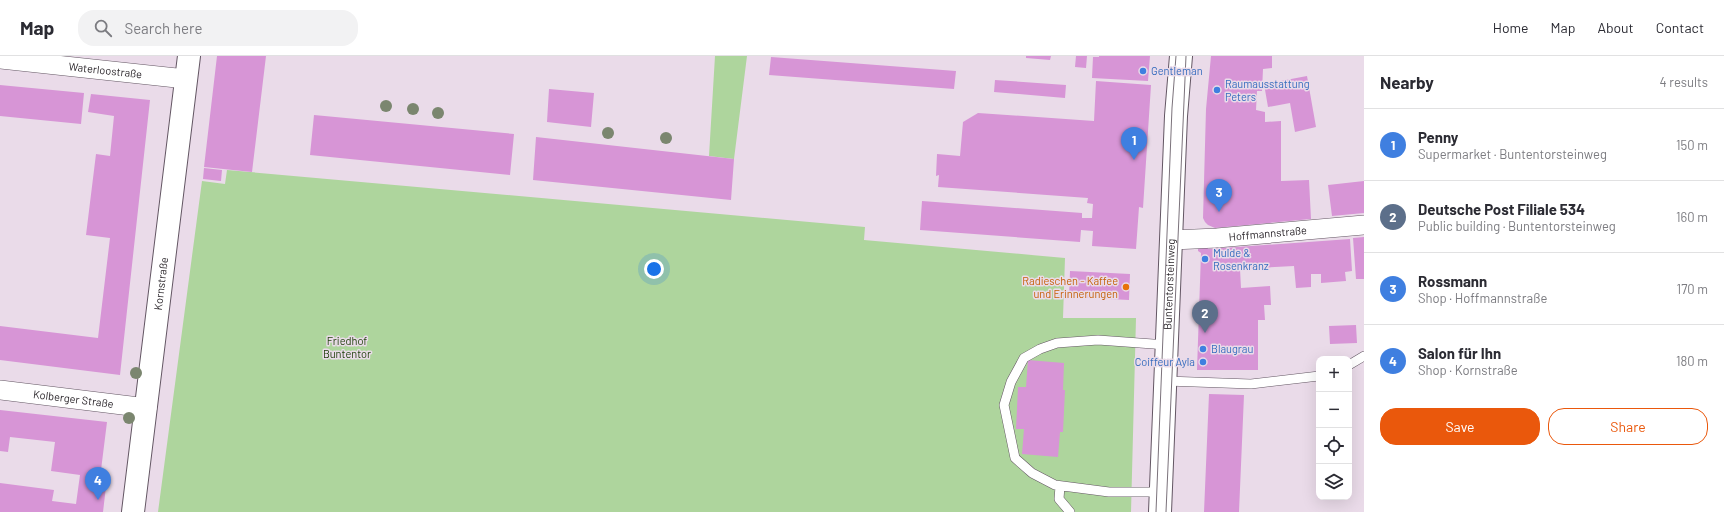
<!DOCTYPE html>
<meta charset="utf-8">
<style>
body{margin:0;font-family:Barlow,sans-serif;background:#f2f2f3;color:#2b2b33}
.controls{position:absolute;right:12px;bottom:12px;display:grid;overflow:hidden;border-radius:8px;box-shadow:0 4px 16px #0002}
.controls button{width:36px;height:36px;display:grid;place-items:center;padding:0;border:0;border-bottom:1px solid #e1e1e2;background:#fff;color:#2b2b33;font:20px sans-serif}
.you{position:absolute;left:654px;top:213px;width:14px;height:14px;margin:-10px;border:3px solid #fff;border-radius:50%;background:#1a73e8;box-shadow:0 0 0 6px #1a73e833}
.badge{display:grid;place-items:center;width:26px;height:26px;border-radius:50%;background:#ea580c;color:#fff;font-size:13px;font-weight:700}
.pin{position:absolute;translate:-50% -33px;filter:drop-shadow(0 1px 2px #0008)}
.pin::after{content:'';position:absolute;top:21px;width:14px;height:12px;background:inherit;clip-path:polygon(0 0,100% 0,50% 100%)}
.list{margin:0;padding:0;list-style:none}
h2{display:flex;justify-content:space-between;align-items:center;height:52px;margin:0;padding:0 16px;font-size:17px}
h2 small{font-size:13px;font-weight:400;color:#7c7c81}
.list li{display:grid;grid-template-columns:26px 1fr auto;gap:12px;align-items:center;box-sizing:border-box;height:72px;padding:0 16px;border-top:1px solid #e1e1e2}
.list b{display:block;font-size:15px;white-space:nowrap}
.list p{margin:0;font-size:13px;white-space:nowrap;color:#7c7c81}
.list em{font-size:13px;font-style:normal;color:#7c7c81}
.actions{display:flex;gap:8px;padding:12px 16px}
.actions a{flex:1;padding:9px 0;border:1px solid #ea580c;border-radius:16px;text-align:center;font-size:14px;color:#ea580c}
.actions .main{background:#ea580c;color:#fff}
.icon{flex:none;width:22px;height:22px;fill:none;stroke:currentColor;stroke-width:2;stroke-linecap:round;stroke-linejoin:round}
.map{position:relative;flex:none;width:1364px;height:456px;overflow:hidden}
header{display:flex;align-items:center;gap:24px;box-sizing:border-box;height:56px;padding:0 20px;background:#fff;border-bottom:1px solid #e1e1e2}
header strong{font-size:19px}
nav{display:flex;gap:22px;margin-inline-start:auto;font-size:14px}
.search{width:280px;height:36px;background:#f2f2f3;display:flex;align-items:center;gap:10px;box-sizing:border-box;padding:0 14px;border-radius:16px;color:#7c7c81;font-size:15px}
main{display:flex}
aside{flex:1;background:#fff}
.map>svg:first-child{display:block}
.green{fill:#aed59d}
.building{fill:#d795d6}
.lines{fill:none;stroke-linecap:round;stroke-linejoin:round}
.service-casing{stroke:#635663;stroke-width:10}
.minor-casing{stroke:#635663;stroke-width:20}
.tertiary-casing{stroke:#635663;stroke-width:24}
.service{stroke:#fff;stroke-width:9}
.minor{stroke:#fff;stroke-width:19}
.tertiary{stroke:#fff;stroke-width:22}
.tram{stroke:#7b727b;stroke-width:1}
.tree{fill:#7b866f}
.shop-dot{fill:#3f7fe0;stroke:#eadbe9;stroke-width:1.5}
.food-dot{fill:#e8710a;stroke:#eadbe9;stroke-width:1.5}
.labels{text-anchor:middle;stroke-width:3;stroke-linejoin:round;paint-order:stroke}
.street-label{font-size:11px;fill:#231e23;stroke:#eadbe9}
.shop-label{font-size:11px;fill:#366cbe;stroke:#eadbe9;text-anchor:start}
.food-label{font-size:11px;fill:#c56008;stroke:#eadbe9;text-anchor:end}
.park-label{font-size:11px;fill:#20410c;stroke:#eadbe9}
</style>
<header>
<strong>Map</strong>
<div class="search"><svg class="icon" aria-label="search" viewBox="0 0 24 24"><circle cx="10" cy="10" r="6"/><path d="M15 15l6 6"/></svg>Search here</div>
<nav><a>Home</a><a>Map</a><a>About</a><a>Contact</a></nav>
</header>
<main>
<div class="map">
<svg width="1364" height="456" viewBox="0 0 1364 456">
<rect width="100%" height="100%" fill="#eadbe9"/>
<path class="green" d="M715,0H747L734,103L709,100Z
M227,114L865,171L864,184L1065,202L1063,262H1136L1131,456H158L202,125L225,128Z"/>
<path class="building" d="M217,0H266L252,116L204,111Z
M1026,0H1051L1050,4L1026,2Z
M1076,0H1087L1086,12L1075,11Z
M1099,0H1150L1148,25L1092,22L1093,1H1099Z
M1211,0H1272V12L1263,13L1262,35H1257L1256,54L1265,56V66L1281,65V125L1309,124L1311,163L1215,172L1208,169L1205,166L1203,162L1206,53Z
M771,1L956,15L954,33L769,19Z
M1307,20L1316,71L1295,76L1290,47L1268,51L1264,28Z
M995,24L1066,29L1065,42L994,36Z
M1096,25L1151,29L1143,152L1139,151L1136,193L1092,190L1093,175L1081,174L1080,186L920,174L922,145L1082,157V162H1092L1093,148L1087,147L1088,142L938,131L939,119L936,120L937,98L960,100L963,66L978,57L1094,65Z
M0,29L84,37L81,68L0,60Z
M549,33L594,37L591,71L547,66Z
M91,38L150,44L120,319L0,304V270L98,282L110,182L86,179L96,98L110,100L114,60L88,56Z
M314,59L514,78L510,119L310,99Z
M536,81L734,103L731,144L533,124Z
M204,112L222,114L221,125L203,123Z
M1364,125V157L1332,160L1328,129Z
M1364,181V223H1356L1353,182Z
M1350,183L1352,215L1345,216L1346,225L1321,227V218H1311V231L1296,232L1294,210L1240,213L1241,232L1270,230L1271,249H1264L1265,264H1258V314H1197L1201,197L1198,195V191L1207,189L1208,193Z
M1070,215L1130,218L1129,244L1069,241Z
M1356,269L1357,287L1330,288L1329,270Z
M1028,304L1064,307L1063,334H1065L1063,376H1060L1058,401L1022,398L1024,373H1016L1018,331H1026Z
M1209,338L1244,339L1239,456H1204Z
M0,354L107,366L100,422H107L103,456H0V427L54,434L52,445L76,448L80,419L51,415L55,386L10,381L8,396L0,395Z"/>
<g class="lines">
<defs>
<path id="service" d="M1349,309L1364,300
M1166,325L1251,328L1319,320
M1060,430L1059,443L1070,456
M1161,436H1109L1055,429L1032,417L1015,402L1004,349L1011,326L1024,302L1040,293L1057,287L1098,284L1167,289"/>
<g id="minor">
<path id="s1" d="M0,3L186,23"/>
<path id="s2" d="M1172,184L1217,182L1364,169"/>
<path id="s3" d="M0,334L147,352"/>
</g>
<g id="tertiary">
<path id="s4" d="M133,456L189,0"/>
<path id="s5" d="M1160,456L1176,60L1181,0"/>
</g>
</defs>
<use href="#service" class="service-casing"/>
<use href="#minor" class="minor-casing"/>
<use href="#tertiary" class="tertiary-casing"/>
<use href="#service" class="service"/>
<use href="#minor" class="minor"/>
<use href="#tertiary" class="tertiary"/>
<path class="tram" d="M1156,456L1172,52L1176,0
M1166,456L1186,0"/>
</g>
<g class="tree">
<circle cx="386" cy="50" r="6"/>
<circle cx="413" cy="53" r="6"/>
<circle cx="438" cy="57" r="6"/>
<circle cx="608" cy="77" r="6"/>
<circle cx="666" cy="82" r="6"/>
<circle cx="136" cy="317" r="6"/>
<circle cx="129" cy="362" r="6"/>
</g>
<g class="shop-dot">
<circle cx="1143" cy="15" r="4"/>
<circle cx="1217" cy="34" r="4"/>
<circle cx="1205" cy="203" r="4"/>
<circle cx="1203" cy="293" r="4"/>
<circle cx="1203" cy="306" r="4"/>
</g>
<circle class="food-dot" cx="1126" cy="231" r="4"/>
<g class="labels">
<g class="street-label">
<text dy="4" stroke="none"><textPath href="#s1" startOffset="106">Waterloostraße</textPath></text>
<text dy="4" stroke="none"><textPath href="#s2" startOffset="96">Hoffmannstraße</textPath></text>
<text dy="4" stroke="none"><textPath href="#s4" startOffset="230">Kornstraße</textPath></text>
<text dy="4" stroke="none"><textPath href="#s5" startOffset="228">Buntentorsteinweg</textPath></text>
<text dy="4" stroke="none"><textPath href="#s3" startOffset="74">Kolberger Straße</textPath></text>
</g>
<g class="shop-label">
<text x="1151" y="19">Gentleman</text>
<text x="1225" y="32">Raumausstattung<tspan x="1225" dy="13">Peters</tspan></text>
<text x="1213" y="201">Mulde &amp;<tspan x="1213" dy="13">Rosenkranz</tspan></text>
<text x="1211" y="297">Blaugrau</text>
<text x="1195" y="310" text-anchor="end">Coiffeur Ayla</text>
</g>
<g class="food-label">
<text x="1118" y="229">Radieschen - Kaffee<tspan x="1118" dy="13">und Erinnerungen</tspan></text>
</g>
<g class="park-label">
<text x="347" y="289">Friedhof<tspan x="347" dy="13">Buntentor</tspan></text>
</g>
</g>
</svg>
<div class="controls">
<button>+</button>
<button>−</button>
<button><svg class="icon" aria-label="locate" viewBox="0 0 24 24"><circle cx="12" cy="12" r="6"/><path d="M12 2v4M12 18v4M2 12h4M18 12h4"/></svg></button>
<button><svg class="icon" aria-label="layers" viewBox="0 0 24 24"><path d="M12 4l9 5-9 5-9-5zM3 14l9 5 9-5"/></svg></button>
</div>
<div class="you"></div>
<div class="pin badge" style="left:1134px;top:104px;background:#3f7fe0">1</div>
<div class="pin badge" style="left:1205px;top:277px;background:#5c6f8a">2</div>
<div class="pin badge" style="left:1219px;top:156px;background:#3f7fe0">3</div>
<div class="pin badge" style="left:98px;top:444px;background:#3f7fe0">4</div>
</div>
<aside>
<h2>Nearby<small>4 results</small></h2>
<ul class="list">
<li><span class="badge" style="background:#3f7fe0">1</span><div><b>Penny</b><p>Supermarket · Buntentorsteinweg</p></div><em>150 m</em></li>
<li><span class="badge" style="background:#5c6f8a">2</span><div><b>Deutsche Post Filiale 534</b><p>Public building · Buntentorsteinweg</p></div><em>160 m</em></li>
<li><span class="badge" style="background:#3f7fe0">3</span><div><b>Rossmann</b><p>Shop · Hoffmannstraße</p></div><em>170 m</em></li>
<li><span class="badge" style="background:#3f7fe0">4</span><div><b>Salon für Ihn</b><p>Shop · Kornstraße</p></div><em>180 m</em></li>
</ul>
<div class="actions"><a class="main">Save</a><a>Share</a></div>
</aside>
</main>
